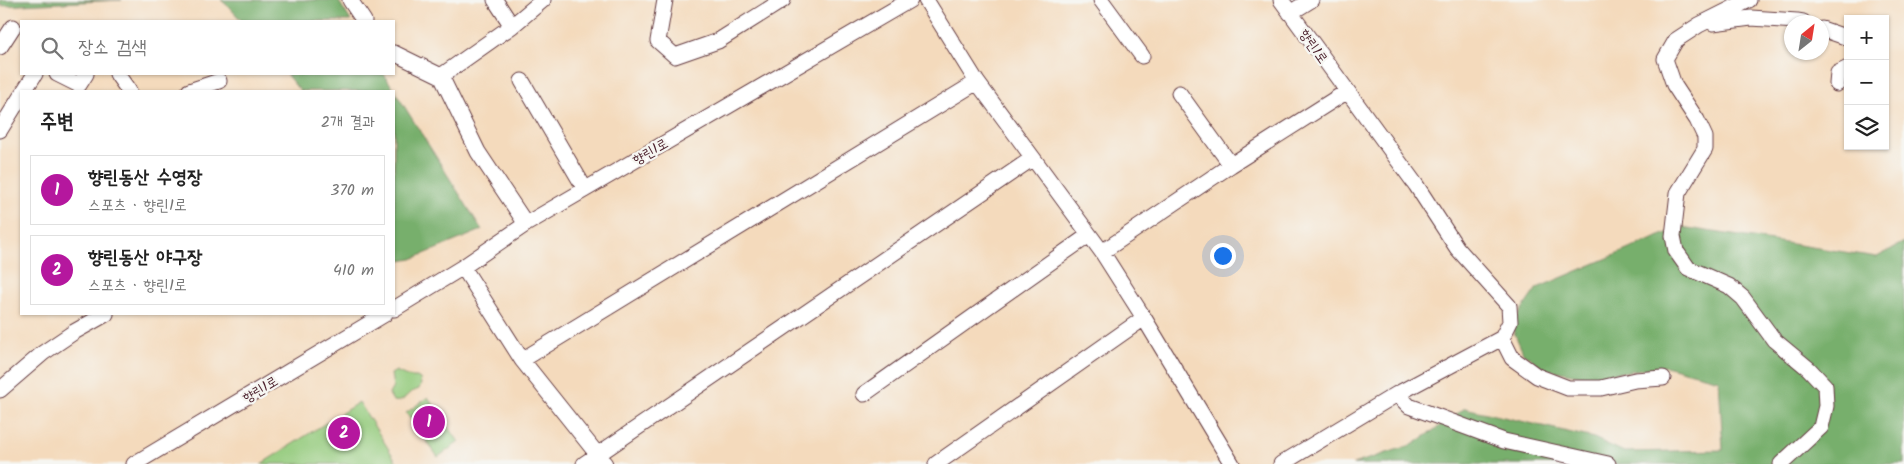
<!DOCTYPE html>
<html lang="ko">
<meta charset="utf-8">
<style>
body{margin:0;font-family:Kalam,"Poor Story",sans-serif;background:#f6f6f6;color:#222}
.controls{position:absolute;right:15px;top:15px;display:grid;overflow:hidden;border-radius:0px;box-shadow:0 1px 4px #0004}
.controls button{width:45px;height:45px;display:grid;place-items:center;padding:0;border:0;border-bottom:1px solid #e0e0e0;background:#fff;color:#222;font:25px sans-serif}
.compass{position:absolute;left:1784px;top:15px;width:45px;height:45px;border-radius:50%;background:#fff;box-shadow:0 1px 4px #0004;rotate:30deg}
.you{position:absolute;left:1222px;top:255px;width:18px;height:18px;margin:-12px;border:4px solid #fff;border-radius:50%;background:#1a73e8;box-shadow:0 0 0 8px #1a73e833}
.badge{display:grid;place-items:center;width:32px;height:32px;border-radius:50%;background:#b5179e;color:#fff;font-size:16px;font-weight:700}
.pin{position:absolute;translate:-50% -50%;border:2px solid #fff;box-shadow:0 1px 5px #0006}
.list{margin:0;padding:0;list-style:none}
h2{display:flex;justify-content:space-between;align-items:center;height:65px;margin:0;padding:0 20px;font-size:21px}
h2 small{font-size:16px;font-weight:400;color:#767676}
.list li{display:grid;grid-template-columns:32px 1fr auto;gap:15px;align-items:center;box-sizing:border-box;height:70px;margin:0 10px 10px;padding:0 10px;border:1px solid #e0e0e0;border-radius:0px}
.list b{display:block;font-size:19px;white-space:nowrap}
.list p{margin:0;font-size:16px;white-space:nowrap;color:#767676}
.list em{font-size:16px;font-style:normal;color:#767676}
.icon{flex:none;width:28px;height:28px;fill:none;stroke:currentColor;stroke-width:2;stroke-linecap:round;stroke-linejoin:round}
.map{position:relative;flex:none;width:1904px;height:464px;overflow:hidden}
.search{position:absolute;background:#fff;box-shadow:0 1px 4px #0004;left:20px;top:20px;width:375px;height:55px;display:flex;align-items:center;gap:12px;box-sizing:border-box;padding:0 18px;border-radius:0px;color:#767676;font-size:19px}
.panel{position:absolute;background:#fff;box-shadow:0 1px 4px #0004;left:20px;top:90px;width:375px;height:225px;border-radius:0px}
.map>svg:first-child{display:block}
.green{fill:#94cb7d;stroke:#6f7554}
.forest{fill:#77af6c;stroke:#60674c}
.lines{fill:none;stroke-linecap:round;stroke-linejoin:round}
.minor-casing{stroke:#643b41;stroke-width:17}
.minor{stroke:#fff;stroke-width:15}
.labels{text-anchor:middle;stroke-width:4.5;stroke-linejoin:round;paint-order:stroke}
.street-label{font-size:14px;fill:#4a1f2b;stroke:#f6f6f2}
</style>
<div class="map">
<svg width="1904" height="464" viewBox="0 0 1904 464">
<rect width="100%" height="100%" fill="#f6f6f2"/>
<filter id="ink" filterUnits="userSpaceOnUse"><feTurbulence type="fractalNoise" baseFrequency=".02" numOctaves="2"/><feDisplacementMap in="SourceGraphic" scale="10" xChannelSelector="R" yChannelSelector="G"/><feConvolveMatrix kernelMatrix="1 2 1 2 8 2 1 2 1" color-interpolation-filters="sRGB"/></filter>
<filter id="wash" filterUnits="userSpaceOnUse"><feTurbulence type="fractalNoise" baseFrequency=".0096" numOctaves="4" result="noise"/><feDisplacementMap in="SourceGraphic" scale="20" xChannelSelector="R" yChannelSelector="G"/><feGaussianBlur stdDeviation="1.12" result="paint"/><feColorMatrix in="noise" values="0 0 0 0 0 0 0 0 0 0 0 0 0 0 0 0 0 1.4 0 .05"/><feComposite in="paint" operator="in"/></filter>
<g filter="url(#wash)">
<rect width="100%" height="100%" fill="#f4dabc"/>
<path class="green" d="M396,371L409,377H417L420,379L421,384L419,389C417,390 414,391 411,392C404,397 404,403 393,401L389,394L393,387L391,374Z
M428,397L459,442L438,457L406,413Z
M359,402L398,464H261Z"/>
<path class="forest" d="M0,0H122L0,6Z
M221,0H338L351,21H242L229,7Z
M286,74H384L482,230L412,259L394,262V91H300Z
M1681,227L1877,257L1904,242V464H1353L1414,444L1465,408L1594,438L1624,452L1723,450L1719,380L1665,366L1587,377L1545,369L1523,353L1511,325L1537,288Z"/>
</g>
<g filter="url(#ink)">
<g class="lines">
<defs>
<path id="minor" d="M350,0L364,21
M495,0L512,26
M665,0L658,41L675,56L718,41L783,0
M1101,0L1142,56
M1281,0L1416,185L1457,248L1509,306L1510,322L1502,338L1397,394L1281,464
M1749,0L1699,25L1676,40L1665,59L1674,85L1697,120L1705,137V149L1678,193L1673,236L1676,251L1688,268L1729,286L1743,298L1774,340L1809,369L1825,386L1826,406L1821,427L1781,464
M1290,13L1311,0
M1713,23L1751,18L1797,21L1803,22
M1822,29L1848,38
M0,47L13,27
M394,53L441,76
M57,74L79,85L86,74
M117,74L129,91
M522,81L585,189
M1837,84L1838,73L1848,68
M24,91L35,74
M189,91L219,81
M1179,93L1231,165
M0,130L21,96
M1033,158L1102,252L1144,318L1232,464
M526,224L478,152L441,76L512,26L543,0
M1102,252L1231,165L1346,92
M463,267L522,360L605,464
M394,309L463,267L526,224L910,0
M1502,338L1512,358L1537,376L1568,388H1601L1635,380L1663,378
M522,360L977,82
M0,390L43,353L74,332L106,314
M864,394L1089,235
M1397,394L1409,406L1504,441L1608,464
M134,464L385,314
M584,464L1033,158L977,82L926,0
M936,464L1144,318"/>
</defs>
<use href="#minor" class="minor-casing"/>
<use href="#minor" class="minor"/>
</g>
</g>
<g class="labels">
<g class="street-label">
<text transform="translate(1314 46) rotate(55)" y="5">향린1로</text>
<text transform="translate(650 151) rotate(-30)" y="5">향린1로</text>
<text transform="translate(260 389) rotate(-31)" y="5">향린1로</text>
</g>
</g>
</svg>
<div class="controls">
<button>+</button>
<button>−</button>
<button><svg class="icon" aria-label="layers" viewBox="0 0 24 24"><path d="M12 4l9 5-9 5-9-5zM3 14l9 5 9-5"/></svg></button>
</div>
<svg class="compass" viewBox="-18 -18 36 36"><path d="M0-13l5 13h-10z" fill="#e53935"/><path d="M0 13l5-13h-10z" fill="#767676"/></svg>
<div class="you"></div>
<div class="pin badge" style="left:429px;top:422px">1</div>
<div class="pin badge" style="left:344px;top:433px">2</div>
<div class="search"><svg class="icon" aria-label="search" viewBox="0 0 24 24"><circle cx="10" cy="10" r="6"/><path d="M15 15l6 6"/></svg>장소 검색</div>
<section class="panel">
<h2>주변<small>2개 결과</small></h2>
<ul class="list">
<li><span class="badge">1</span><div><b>향린동산 수영장</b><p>스포츠 · 향린1로</p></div><em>370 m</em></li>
<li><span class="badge">2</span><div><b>향린동산 야구장</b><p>스포츠 · 향린1로</p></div><em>410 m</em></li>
</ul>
</section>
</div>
